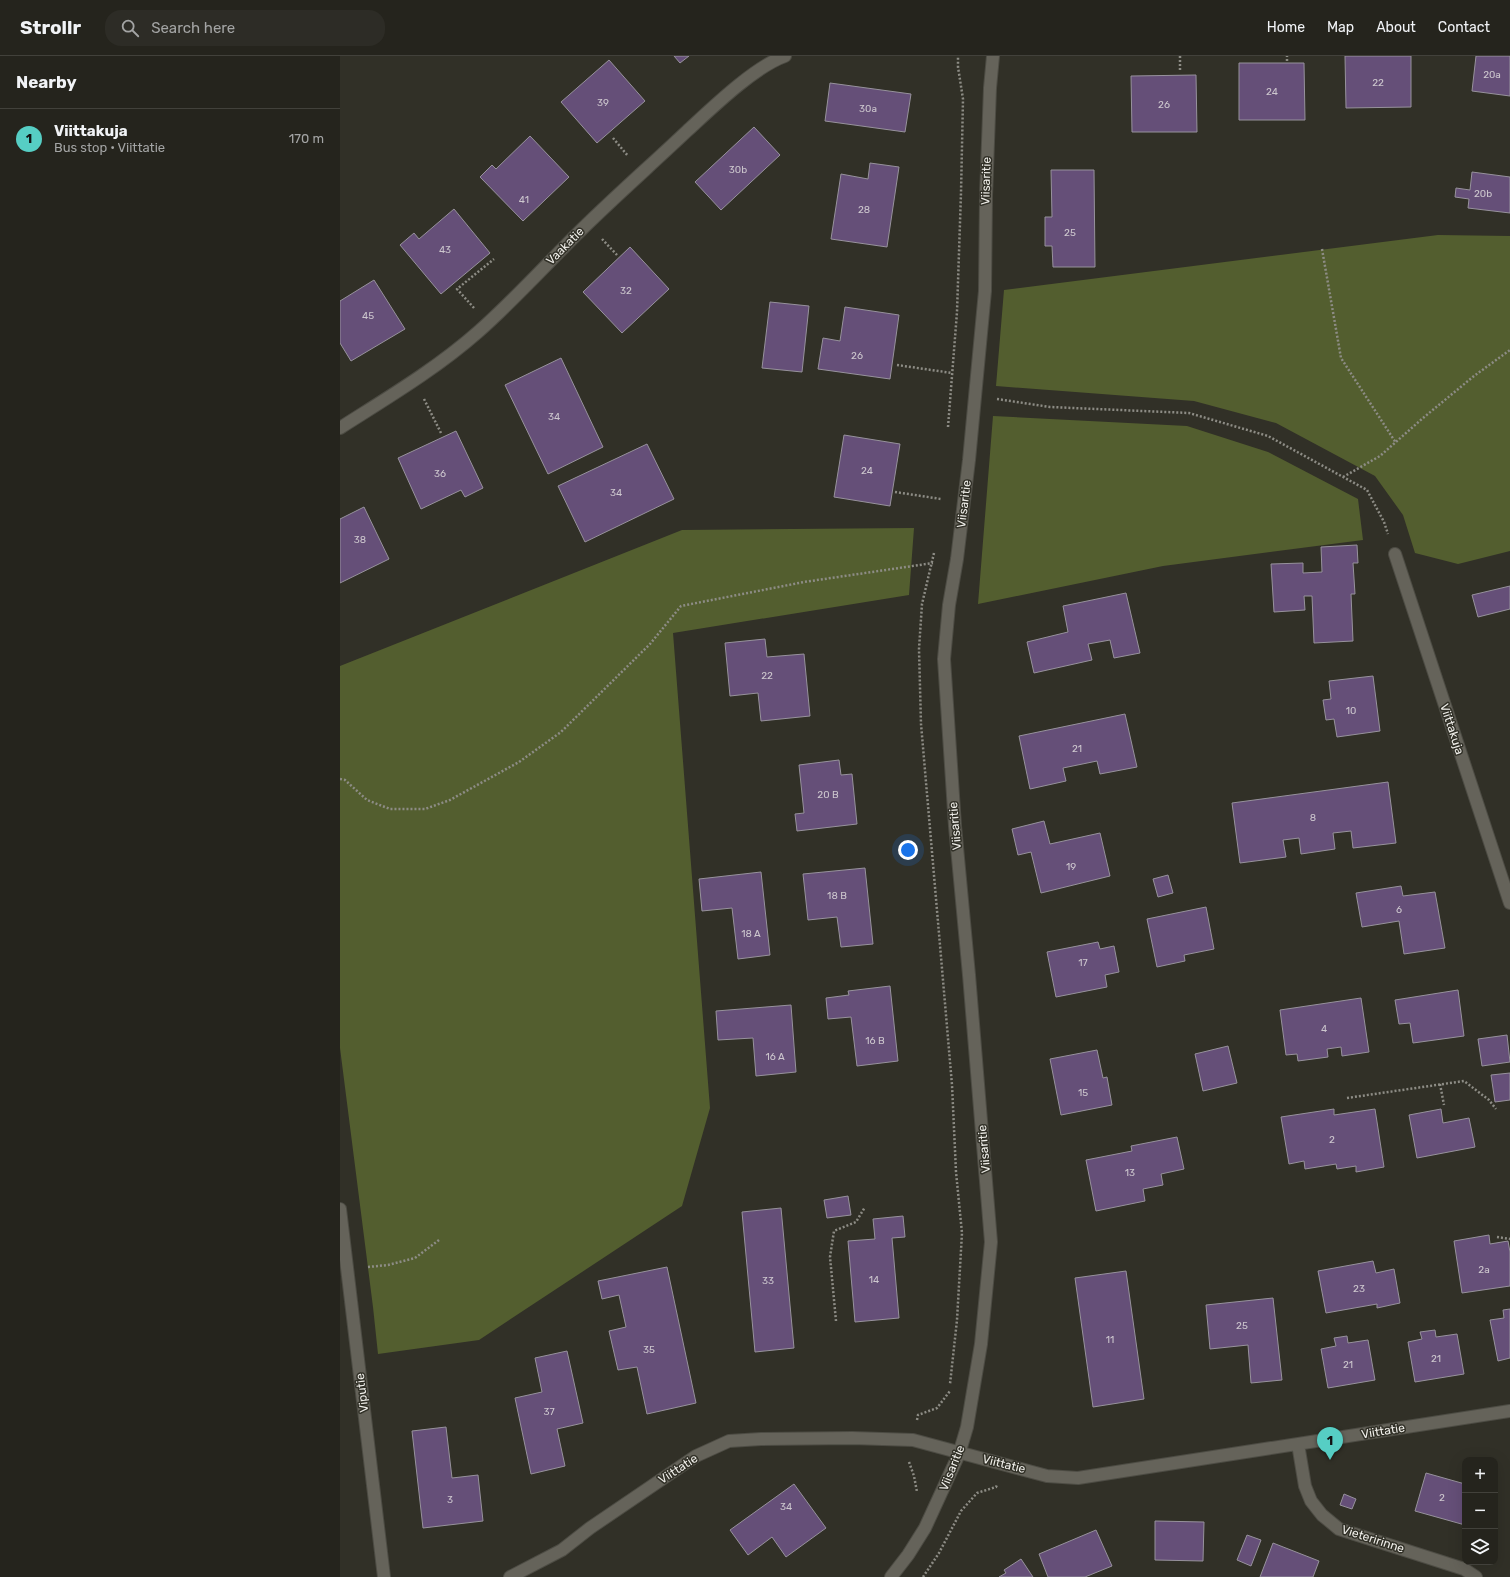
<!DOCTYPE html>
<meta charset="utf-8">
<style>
body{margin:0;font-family:Rubik,sans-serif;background:#2d2c26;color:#f1f3f6}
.controls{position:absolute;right:12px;bottom:12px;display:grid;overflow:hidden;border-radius:8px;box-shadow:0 4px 16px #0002}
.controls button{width:36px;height:36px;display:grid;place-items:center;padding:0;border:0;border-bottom:1px solid #42413b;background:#25241d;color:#f1f3f6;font:20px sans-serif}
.you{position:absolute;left:568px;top:794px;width:14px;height:14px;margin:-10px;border:3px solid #fff;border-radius:50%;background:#1a73e8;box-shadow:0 0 0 6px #1a73e833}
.badge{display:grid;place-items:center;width:26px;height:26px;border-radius:50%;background:#56cec4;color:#111;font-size:13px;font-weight:700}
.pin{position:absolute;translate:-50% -33px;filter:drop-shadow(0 1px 2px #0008)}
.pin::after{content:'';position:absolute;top:21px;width:14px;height:12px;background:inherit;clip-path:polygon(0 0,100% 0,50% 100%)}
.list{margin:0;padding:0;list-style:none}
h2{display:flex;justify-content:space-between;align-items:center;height:52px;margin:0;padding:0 16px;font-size:17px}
h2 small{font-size:13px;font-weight:400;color:#a3a4a4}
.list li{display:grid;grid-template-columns:26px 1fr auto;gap:12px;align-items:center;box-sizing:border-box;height:60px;padding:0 16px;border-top:1px solid #42413b}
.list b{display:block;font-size:15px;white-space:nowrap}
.list p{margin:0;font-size:13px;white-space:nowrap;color:#a3a4a4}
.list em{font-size:13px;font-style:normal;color:#a3a4a4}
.icon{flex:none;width:22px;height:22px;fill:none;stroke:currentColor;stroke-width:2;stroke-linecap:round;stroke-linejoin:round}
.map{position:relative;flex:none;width:1170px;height:1521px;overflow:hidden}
header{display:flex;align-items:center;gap:24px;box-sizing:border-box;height:56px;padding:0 20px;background:#25241d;border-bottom:1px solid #42413b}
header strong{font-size:19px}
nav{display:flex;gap:22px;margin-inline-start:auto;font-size:14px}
.search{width:280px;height:36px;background:#2d2c26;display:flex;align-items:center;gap:10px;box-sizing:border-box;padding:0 14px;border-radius:16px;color:#a3a4a4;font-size:15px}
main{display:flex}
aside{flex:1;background:#25241d}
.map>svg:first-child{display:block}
.forest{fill:#535e2f}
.building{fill:#654f78;stroke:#97929c}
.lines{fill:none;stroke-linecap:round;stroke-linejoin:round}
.minor-casing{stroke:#4d4c44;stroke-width:14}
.tertiary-casing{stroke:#4d4c44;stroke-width:14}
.path{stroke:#8d8c85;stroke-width:2.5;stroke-dasharray:2 2;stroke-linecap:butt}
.minor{stroke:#65635a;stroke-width:12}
.tertiary{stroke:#65635a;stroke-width:12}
.labels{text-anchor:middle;stroke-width:3;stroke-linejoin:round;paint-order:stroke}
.number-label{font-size:10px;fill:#cdc7ce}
.street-label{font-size:12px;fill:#f0efea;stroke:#313027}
</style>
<header>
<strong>Strollr</strong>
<div class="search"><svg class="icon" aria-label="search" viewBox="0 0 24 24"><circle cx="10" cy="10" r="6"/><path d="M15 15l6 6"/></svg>Search here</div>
<nav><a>Home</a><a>Map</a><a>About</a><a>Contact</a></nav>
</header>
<main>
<aside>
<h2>Nearby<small></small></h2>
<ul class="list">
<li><span class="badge">1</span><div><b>Viittakuja</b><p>Bus stop · Viittatie</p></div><em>170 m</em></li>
</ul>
</aside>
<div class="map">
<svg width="1170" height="1521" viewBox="0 0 1170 1521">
<rect width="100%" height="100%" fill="#313027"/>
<path class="forest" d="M1098,179L1170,180V495L1118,508L1075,497L1063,459L1035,420L936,367L854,345L656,330L664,234Z
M653,360L847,370L928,396L1018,443L1023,484L823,510L638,548Z
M574,472L569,539L333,577L370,1052L342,1150L139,1284L38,1298L33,1251L0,992V610L342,474Z"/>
<path class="building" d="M334,0H349L340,7Z
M1005,0H1071V51L1006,52Z
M1136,0H1170V40L1132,35Z
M269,4L305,45L257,87L221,46Z
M899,7H964L965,64H899Z
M856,19L857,76H792L791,20Z
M490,27L571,38L565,76L485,65Z
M414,71L440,99L381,154L355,126Z
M190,80L229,121L183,165L140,121L152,109L156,113Z
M530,107L559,111L547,191L491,183L501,118L528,123Z
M711,114H754L755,211H713L712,190H705V161H712Z
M1132,116L1170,121V157L1128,152L1129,143L1115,141L1116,132L1130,134Z
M114,153L150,197L101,238L60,189L74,177L79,183Z
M290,191L329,233L282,277L243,236Z
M34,224L65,273L11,305L0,287V245Z
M430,246L469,250L462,316L422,312Z
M505,251L559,259L550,323L478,313L483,282L500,285Z
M221,302L263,391L208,418L165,329Z
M116,375L143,432L125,441L121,434L81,453L58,402Z
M504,379L560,388L550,450L494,441Z
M307,388L334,443L245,486L218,430Z
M24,451L49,503L0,527V463Z
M1017,489L1018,507H1013L1015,538H1011L1013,585L974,587L972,540H964L965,554L934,556L931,508L963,507V517L982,516L981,491Z
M1170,530V553L1138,561L1132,539Z
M786,537L800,597L774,602L770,584L748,588L752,604L694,617L687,586L728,576L723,550Z
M425,583L427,601L464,598L470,660L421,665L418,637L390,640L385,587Z
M1033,620L1040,675L997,681L994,663L986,664L983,644L991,643L989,625Z
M785,658L797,711L760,718L757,705L723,712L726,725L690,733L679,680Z
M499,704L501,719L512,718L517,768L457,775L455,758L464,757L459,709Z
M1048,726L1056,787L1013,792L1011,775L993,777L995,793L961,798L959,782L943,784L946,801L900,807L892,747Z
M704,765L710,788L760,777L770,820L701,837L691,796L678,799L672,773Z
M525,812L533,888L501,891L497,861L468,864L463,818Z
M421,816L430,899L398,903L392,852L362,855L359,823Z
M828,819L833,837L818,841L813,823Z
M1061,830L1063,840L1095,836L1105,892L1064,898L1059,865L1022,871L1016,837Z
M866,851L874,893L844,899L845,905L817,911L807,863Z
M758,886L760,893L774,890L779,916L765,919L767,931L716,941L707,896Z
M550,930L558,1005L517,1010L511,961L488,963L486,942L509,939L508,935Z
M1118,934L1124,980L1073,987L1070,967L1059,968L1055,944Z
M1021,942L1029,996L1002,1000L1001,991L987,993L988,1001L958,1005L957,998L946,999L940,954Z
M451,949L456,1016L416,1020L413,982L378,984L376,955Z
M1167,979L1170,1006L1142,1010L1138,983Z
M888,990L897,1027L863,1035L855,998Z
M757,994L763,1022L767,1021L772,1049L721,1059L710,1003Z
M1170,1017V1044L1155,1046L1151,1019Z
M994,1053V1059L1035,1053L1044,1111L1016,1116V1110L997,1113L996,1108L965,1113L964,1105L949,1108L941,1061Z
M1101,1053L1103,1067L1129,1062L1135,1091L1077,1102L1069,1059Z
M837,1081L844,1113L821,1118L823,1129L803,1133L805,1145L756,1155L746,1104L792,1095L791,1090Z
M508,1140L511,1159L487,1162L484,1144Z
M441,1152L454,1292L415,1296L402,1156Z
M563,1160L565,1181L552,1182L559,1262L515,1266L508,1185L535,1183L533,1163Z
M1149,1179L1150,1188L1168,1185L1170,1196V1230L1122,1237L1114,1185Z
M1033,1205L1036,1217L1054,1213L1060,1247L1037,1252V1248L986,1257L978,1215Z
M327,1211L356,1347L307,1358L297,1311L278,1314L269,1275L286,1271L279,1239L262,1243L258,1225Z
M786,1215L804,1343L753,1351L735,1222Z
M933,1242L942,1324L911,1327L908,1289L870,1293L866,1249Z
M1170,1253V1302L1158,1305L1150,1264L1164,1262L1163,1254Z
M1095,1274L1096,1281L1117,1278L1124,1318L1075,1326L1068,1286L1082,1283L1080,1276Z
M1007,1280L1008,1287L1028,1284L1035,1324L988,1332L981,1293L996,1290L994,1282Z
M227,1295L243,1367L217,1373L225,1410L191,1418L175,1342L202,1336L195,1302Z
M106,1371L112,1422L138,1419L143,1465L83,1472L72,1375Z
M1086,1417L1125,1428V1469L1075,1455Z
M454,1428L486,1472L446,1501L432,1481L408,1499L390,1474Z
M1004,1438L1016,1443L1012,1453L1000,1449Z
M815,1465L864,1466L863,1505L815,1504Z
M756,1474L772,1510L745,1521H708L699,1498Z
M907,1479L921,1484L911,1510L897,1504Z
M933,1487L979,1505L973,1521H920Z
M681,1503L693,1521H659L666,1517L664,1514Z"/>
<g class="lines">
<defs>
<path id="minor" d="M0,372C47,342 96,313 138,276C172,246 203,212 235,180C271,144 310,110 347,75C372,52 414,11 445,0
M1055,498L1170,847
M0,1153L44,1521
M958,1388L965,1430L971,1445L982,1459L999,1473L1124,1513L1136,1521
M170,1521L222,1494L250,1472L356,1400L389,1385L421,1383L512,1382L573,1384L707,1420L738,1422L1170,1355"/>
<path id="tertiary" d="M551,1521L568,1499L585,1472L619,1398L627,1371L641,1288L651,1186L629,919L615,770L604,603L609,549L617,503L629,404L645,235L646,140L650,32L653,0"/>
</defs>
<use href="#minor" class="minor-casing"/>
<use href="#tertiary" class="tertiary-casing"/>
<path class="path" d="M947,5V0
M840,14V0
M273,82L288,100
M262,183L277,199
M982,193L1001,302L1056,387
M134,252L117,233L154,203
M557,309L612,317
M84,343L101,377
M657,343L710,351L849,357L928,380L1027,434L1044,466L1048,478
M608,371L617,256L621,137L623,43L618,11V0
M1003,421L1040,400L1083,362L1134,320L1170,294
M555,436L601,443
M594,497L582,548L579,593L581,668L612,1029L616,1116L622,1177L617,1264L610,1328
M0,723L5,724L27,744L50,753H85L110,744L179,706L221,676L310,588L341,550L464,526L593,507
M1100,1028L1104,1049
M1007,1042L1124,1025L1149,1044L1156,1053
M1157,1181L1170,1183
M28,1211L48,1209L75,1202L99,1184
M496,1265L490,1201L494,1175L516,1166L525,1151
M577,1364L578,1359L597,1352L610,1335
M569,1406L574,1420L577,1436
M583,1521L599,1497L621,1455L637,1437L656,1431L657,1429"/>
<use href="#minor" class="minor"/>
<use href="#tertiary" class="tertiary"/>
</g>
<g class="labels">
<g class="number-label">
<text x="1152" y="22">20a</text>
<text x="1038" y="30">22</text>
<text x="932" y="39">24</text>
<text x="263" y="50">39</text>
<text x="824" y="52">26</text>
<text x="528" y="56">30a</text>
<text x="398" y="117">30b</text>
<text x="1143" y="141">20b</text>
<text x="184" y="147">41</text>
<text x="524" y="157">28</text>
<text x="730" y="180">25</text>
<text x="105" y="197">43</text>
<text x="286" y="238">32</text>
<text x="28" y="263">45</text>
<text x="517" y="303">26</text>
<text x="214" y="364">34</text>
<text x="527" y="418">24</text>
<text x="100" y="421">36</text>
<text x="276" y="440">34</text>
<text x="20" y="487">38</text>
<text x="427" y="623">22</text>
<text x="1011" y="658">10</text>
<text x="737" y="696">21</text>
<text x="488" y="742">20 B</text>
<text x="973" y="765">8</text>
<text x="731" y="814">19</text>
<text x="497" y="843">18 B</text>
<text x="1059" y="857">6</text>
<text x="411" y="881">18 A</text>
<text x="743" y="910">17</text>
<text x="984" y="976">4</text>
<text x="535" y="988">16 B</text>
<text x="435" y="1004">16 A</text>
<text x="743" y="1040">15</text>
<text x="992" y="1087">2</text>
<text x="790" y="1120">13</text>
<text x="1144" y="1217">2a</text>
<text x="534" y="1227">14</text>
<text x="428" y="1228">33</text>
<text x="1019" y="1236">23</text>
<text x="902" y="1273">25</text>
<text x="770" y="1287">11</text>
<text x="309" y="1297">35</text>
<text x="1096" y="1306">21</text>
<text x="1008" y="1312">21</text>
<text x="209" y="1359">37</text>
<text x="1102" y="1445">2</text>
<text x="110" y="1447">3</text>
<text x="446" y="1454">34</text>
</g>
<g class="street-label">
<text transform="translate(646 125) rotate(-88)" y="4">Viisaritie</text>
<text transform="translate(225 190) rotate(-45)" y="4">Vaakatie</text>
<text transform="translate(624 448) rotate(-83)" y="4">Viisaritie</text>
<text transform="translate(1112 673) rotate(72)" y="4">Viittakuja</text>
<text transform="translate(615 770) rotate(-95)" y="4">Viisaritie</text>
<text transform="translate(644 1093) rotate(-95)" y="4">Viisaritie</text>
<text transform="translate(22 1337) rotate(-97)" y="4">Viputie</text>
<text transform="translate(1043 1375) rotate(-9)" y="4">Viittatie</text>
<text transform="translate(664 1408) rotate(14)" y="4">Viittatie</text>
<text transform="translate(612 1412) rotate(-68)" y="4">Viisaritie</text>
<text transform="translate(338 1413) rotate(-33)" y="4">Viittatie</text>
<text transform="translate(1033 1483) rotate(18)" y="4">Vieteririnne</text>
</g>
</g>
</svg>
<div class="controls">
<button>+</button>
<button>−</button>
<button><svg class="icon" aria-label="layers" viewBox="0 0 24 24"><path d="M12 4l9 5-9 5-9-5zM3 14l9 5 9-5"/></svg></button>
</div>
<div class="you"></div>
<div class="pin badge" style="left:990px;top:1404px">1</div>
</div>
</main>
